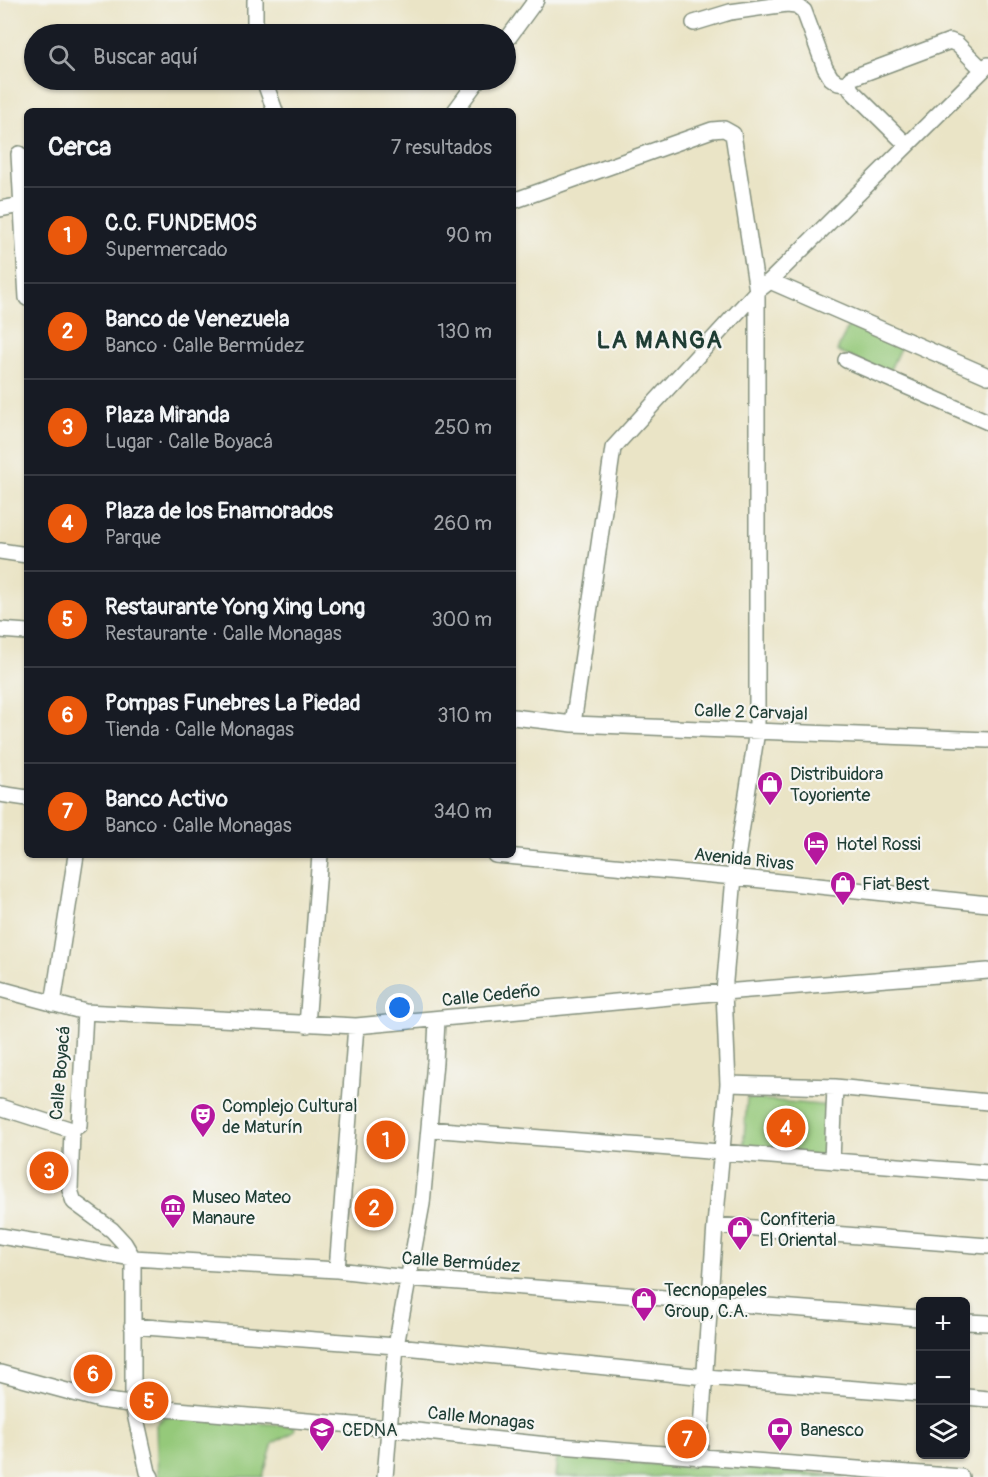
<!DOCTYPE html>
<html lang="es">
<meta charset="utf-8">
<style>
body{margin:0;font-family:Pangolin,sans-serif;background:#242831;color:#f1f3f6}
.controls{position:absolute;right:18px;bottom:18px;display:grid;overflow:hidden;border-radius:9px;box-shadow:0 2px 4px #0004}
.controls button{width:54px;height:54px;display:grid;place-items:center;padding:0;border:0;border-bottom:2px solid #363941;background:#171b24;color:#f1f3f6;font:30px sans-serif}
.you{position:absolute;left:400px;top:1008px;width:21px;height:21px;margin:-15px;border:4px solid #fff;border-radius:50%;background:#1a73e8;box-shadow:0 0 0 9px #1a73e833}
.badge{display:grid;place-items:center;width:39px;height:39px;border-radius:50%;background:#ea580c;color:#fff;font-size:20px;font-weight:700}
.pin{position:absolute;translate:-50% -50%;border:3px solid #fff;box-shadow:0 2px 6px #0006}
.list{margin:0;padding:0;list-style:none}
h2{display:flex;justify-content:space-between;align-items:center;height:78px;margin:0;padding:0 24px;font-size:26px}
h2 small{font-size:20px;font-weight:400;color:#9ea1a6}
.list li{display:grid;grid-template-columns:39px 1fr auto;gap:18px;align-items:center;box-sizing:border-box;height:96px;padding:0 24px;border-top:2px solid #363941}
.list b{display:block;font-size:22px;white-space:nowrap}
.list p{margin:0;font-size:20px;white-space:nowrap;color:#9ea1a6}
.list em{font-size:20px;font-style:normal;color:#9ea1a6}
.icon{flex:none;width:33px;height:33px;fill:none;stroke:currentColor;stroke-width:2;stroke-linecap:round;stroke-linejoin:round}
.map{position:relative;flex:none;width:988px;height:1477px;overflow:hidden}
.search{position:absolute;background:#171b24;box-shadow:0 2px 4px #0004;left:24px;top:24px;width:492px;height:66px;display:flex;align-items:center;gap:15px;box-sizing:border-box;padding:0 21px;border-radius:33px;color:#9ea1a6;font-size:22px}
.panel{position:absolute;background:#171b24;box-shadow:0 2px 4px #0004;left:24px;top:108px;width:492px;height:750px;border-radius:9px}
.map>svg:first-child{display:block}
.green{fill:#95c97a;stroke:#5a8357;stroke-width:1.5}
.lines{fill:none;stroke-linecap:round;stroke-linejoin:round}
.minor-casing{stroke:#84907d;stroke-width:18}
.minor{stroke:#fff;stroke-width:15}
.labels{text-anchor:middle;stroke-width:4.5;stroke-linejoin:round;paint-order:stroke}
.street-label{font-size:18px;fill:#1f3d34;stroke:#f6f6f2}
.poi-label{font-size:18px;fill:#1f3d34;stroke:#f6f6f2;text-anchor:start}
.district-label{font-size:24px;font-weight:bold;letter-spacing:1.5px;fill:#1f3d34;stroke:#f6f6f2}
</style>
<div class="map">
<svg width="988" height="1477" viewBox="0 0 988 1477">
<rect width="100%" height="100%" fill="#f6f6f2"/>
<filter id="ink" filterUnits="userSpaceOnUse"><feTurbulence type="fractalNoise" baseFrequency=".0167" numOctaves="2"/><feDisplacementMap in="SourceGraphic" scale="12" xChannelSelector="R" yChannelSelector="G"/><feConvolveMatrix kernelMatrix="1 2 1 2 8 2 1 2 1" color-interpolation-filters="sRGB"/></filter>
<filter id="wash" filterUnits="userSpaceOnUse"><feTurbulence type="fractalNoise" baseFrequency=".008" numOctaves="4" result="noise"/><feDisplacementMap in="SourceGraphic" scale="24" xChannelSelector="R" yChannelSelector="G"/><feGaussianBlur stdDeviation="1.35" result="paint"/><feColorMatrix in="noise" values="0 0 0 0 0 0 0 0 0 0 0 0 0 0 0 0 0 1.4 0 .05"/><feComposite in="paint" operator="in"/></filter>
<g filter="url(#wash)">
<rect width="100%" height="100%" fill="#eae4c6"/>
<path class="green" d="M849,324L901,346L888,374L837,351Z
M747,1098L830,1106L825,1158L743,1151Z
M164,1416L295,1426L294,1432L273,1443L263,1477H158L156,1425Z
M557,1457L690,1467L696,1464L845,1476L555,1477Z"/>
</g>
<g filter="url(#ink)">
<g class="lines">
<defs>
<path id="minor" d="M694,23L730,12L787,4L796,5L804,11L825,68L831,78L838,83L849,84
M255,34V0
M506,41L536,0
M264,80L275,111
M455,111L478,80
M907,145L851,90L849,84L851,78L950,41L957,44L983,70
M19,154L27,298
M513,201L712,130L724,129L733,134L757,291V731L734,877L724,992L728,1084L715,1225L699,1458
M0,209L21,205
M770,281L988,376
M846,360L988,422
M0,551L27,555
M0,630L27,632
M513,717L573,724L988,740
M573,724L613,448L757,291L770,281L988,65
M0,794L27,798
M495,855L734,877L988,904
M0,989L85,1012L356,1026L724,992L988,971
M53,1004L76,855
M307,1025L320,855
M728,1084L835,1087L988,1102
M0,1107L72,1130
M429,1129L988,1173
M72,1130L70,1190L74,1202L112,1230L124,1243L133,1258V1405L148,1472L151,1477
M72,1130L79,1125L85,1012
M832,1161L835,1087
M715,1225L988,1246
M0,1236L133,1258L337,1270L407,1278L920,1318
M337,1270L356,1026
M966,1322L988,1323
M132,1326L396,1346L706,1377L920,1394
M0,1373L100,1400L166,1409L389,1428L547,1445L961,1477
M966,1397L988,1399
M385,1477L396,1346L422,1204L435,1062L437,1020"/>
</defs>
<use href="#minor" class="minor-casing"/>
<use href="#minor" class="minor"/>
</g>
</g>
<defs>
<symbol id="shop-pin" viewBox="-11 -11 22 30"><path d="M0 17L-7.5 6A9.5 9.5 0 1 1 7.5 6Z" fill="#b5179e" stroke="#f6f6f2"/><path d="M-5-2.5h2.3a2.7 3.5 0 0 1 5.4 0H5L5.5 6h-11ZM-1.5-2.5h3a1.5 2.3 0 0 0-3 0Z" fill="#fff"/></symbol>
<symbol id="hotel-pin" viewBox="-11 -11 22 30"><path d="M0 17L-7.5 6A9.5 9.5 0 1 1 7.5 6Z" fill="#b5179e" stroke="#f6f6f2"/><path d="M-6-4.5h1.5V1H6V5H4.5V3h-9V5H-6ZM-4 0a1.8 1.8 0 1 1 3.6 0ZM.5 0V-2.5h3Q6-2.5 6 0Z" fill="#fff"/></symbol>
<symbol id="theatre-pin" viewBox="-11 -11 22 30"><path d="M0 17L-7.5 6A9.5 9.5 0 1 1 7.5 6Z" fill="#b5179e" stroke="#f6f6f2"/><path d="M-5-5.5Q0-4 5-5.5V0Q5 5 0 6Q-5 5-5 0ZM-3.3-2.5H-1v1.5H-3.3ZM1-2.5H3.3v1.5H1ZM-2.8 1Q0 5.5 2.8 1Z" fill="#fff"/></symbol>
<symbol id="museum-pin" viewBox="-11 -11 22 30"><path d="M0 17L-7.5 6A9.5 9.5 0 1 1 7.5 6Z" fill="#b5179e" stroke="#f6f6f2"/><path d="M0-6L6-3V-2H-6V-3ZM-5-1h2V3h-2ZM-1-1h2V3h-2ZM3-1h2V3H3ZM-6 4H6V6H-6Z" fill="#fff"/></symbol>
<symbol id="school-pin" viewBox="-11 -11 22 30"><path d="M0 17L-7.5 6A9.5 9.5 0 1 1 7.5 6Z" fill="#b5179e" stroke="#f6f6f2"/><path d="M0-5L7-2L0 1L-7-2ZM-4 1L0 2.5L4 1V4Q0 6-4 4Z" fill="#fff"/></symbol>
<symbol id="bank-pin" viewBox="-11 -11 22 30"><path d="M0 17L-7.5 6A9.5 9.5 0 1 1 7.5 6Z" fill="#b5179e" stroke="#f6f6f2"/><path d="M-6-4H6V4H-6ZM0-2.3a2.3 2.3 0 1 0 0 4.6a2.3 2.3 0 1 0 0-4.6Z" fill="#fff"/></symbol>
</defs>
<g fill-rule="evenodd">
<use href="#shop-pin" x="755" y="769" width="30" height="40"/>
<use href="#hotel-pin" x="801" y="829" width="30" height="40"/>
<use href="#shop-pin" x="828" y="869" width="30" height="40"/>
<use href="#theatre-pin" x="188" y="1101" width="30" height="40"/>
<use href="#museum-pin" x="158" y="1192" width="30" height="40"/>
<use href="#shop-pin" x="725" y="1214" width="30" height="40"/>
<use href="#shop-pin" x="629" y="1285" width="30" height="40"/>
<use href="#school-pin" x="307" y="1415" width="30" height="40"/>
<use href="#bank-pin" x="765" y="1415" width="30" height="40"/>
</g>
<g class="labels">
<g class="street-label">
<text transform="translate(751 712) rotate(2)" y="6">Calle 2 Carvajal</text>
<text transform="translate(744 859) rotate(6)" y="6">Avenida Rivas</text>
<text transform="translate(491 995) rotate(-6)" y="6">Calle Cedeño</text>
<text transform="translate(60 1073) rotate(-85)" y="6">Calle Boyacá</text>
<text transform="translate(461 1262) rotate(4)" y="6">Calle Bermúdez</text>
<text transform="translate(481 1418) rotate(6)" y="6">Calle Monagas</text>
</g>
<g class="poi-label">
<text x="790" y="780">Distribuidora<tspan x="790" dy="21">Toyoriente</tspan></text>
<text x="836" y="850">Hotel Rossi</text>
<text x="862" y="890">Fiat Best</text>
<text x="222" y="1112">Complejo Cultural<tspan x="222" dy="21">de Maturín</tspan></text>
<text x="192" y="1203">Museo Mateo<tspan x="192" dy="21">Manaure</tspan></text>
<text x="760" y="1225">Confiteria<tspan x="760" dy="21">El Oriental</tspan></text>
<text x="664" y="1296">Tecnopapeles<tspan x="664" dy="21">Group, C.A.</tspan></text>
<text x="342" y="1436">CEDNA</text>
<text x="800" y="1436">Banesco</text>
</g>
<g class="district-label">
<text x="660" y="348">LA MANGA</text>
</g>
</g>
</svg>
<div class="controls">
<button>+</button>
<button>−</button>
<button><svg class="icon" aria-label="layers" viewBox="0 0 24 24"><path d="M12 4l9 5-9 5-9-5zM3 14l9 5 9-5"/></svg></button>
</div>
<div class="you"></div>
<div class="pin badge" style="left:386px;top:1140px">1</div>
<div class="pin badge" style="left:374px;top:1208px">2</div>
<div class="pin badge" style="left:49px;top:1171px">3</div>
<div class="pin badge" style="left:786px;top:1128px">4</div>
<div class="pin badge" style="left:149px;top:1401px">5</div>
<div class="pin badge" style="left:93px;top:1374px">6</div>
<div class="pin badge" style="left:687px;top:1439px">7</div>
<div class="search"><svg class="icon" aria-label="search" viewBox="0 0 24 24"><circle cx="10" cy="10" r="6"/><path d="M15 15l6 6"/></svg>Buscar aquí</div>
<section class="panel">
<h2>Cerca<small>7 resultados</small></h2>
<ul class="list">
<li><span class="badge">1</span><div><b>C.C. FUNDEMOS</b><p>Supermercado</p></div><em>90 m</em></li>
<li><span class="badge">2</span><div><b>Banco de Venezuela</b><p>Banco · Calle Bermúdez</p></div><em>130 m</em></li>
<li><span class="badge">3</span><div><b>Plaza Miranda</b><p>Lugar · Calle Boyacá</p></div><em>250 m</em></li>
<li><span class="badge">4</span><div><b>Plaza de los Enamorados</b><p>Parque</p></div><em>260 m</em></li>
<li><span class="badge">5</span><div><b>Restaurante Yong Xing Long</b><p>Restaurante · Calle Monagas</p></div><em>300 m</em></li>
<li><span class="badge">6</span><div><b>Pompas Funebres La Piedad</b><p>Tienda · Calle Monagas</p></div><em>310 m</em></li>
<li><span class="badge">7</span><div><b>Banco Activo</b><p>Banco · Calle Monagas</p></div><em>340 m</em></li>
</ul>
</section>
</div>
